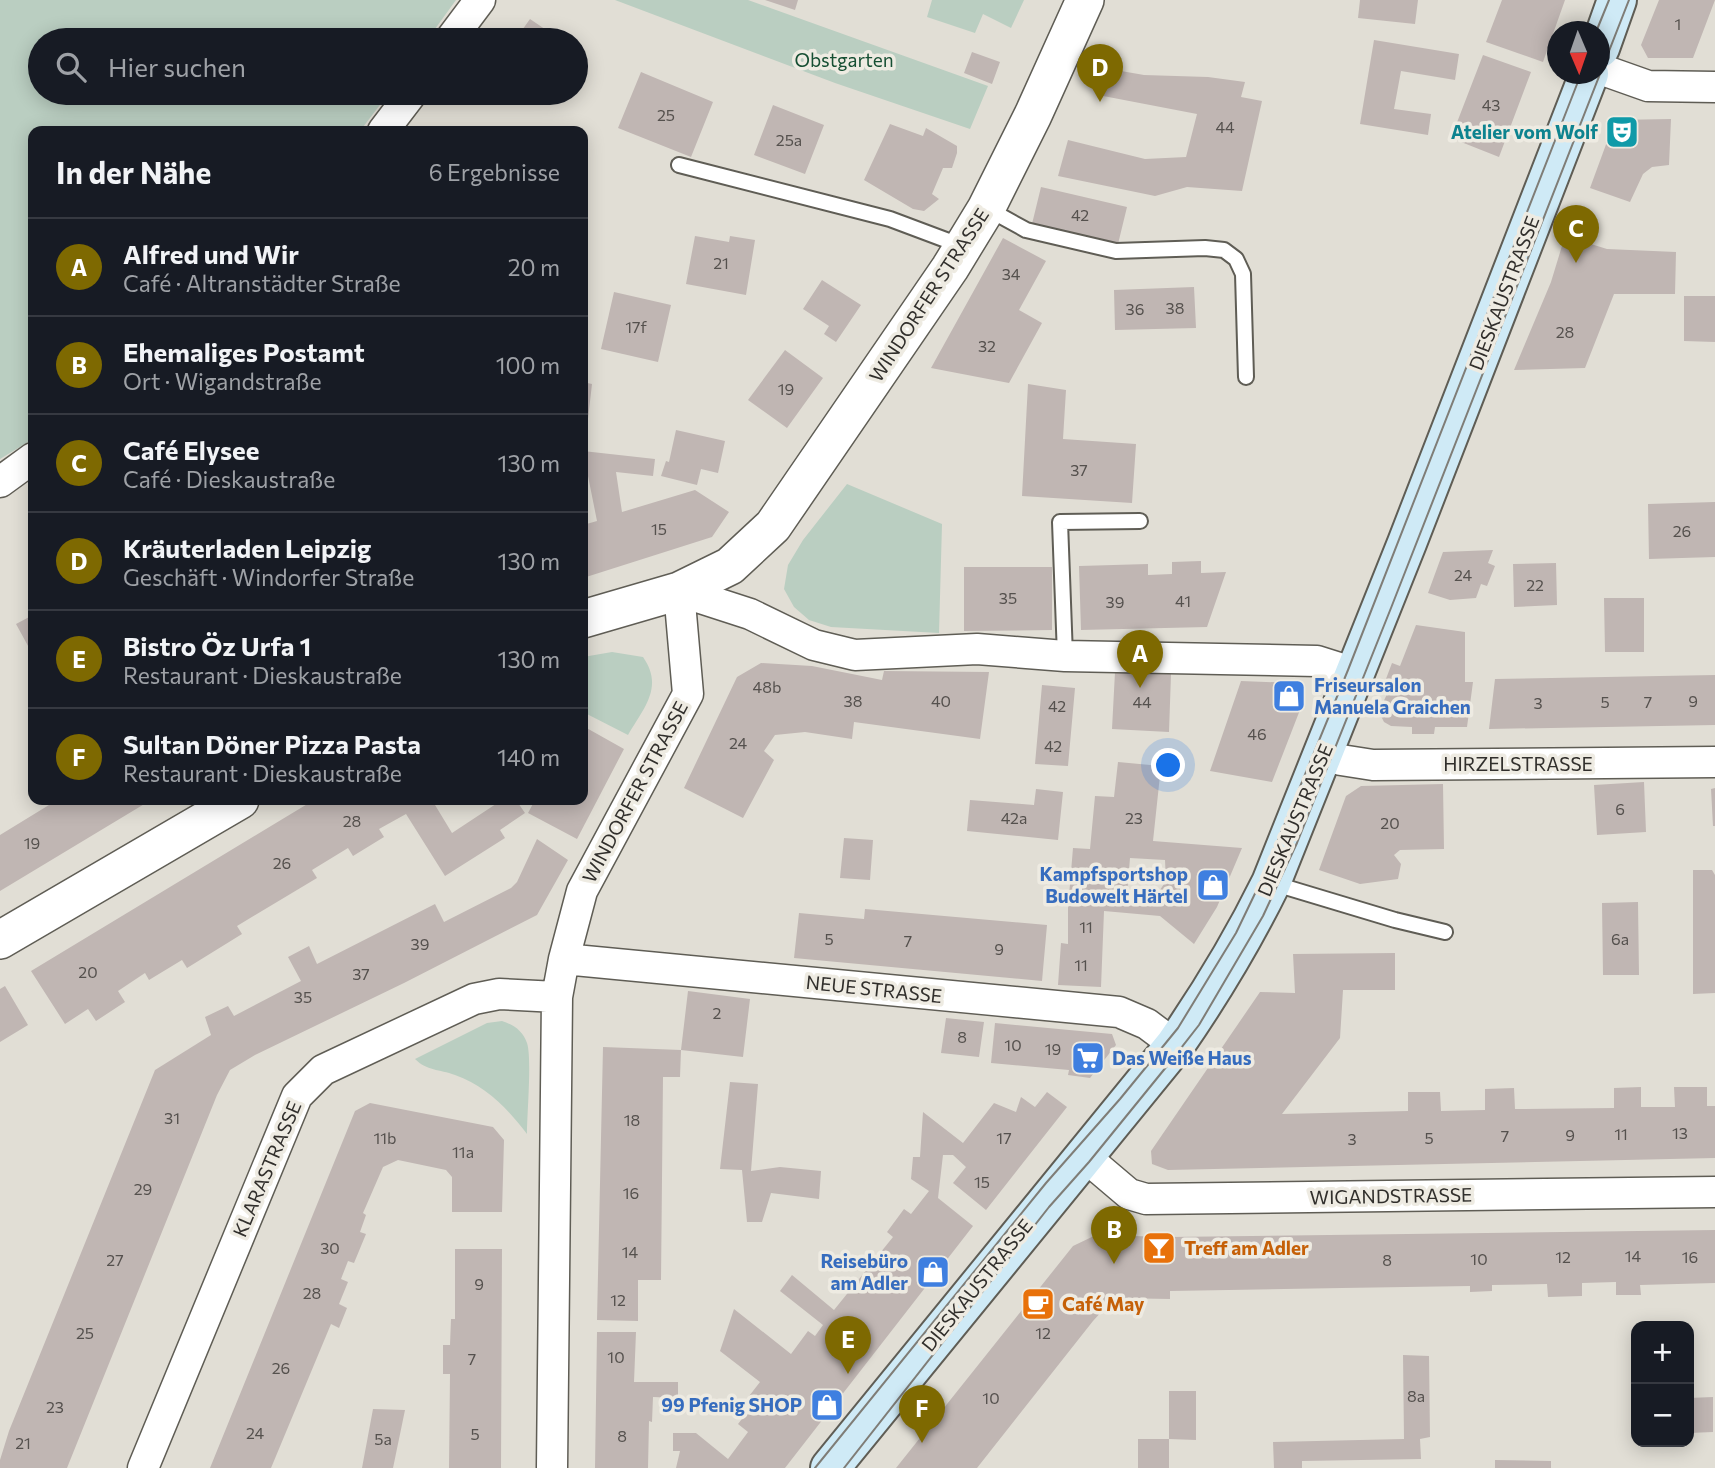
<!DOCTYPE html>
<html lang="de">
<meta charset="utf-8">
<style>
body{margin:0;font-family:Commissioner,sans-serif;background:#242831;color:#f1f3f6}
.controls{position:absolute;right:21px;bottom:21px;display:grid;overflow:hidden;border-radius:14px;box-shadow:0 4px 18px #0003}
.controls button{width:63px;height:63px;display:grid;place-items:center;padding:0;border:0;border-bottom:2px solid #363941;background:#171b24;color:#f1f3f6;font:35px sans-serif}
.compass{position:absolute;left:1547px;top:21px;width:63px;height:63px;border-radius:50%;background:#171b24;box-shadow:0 4px 18px #0003;rotate:178deg}
.you{position:absolute;left:1169px;top:766px;width:24px;height:24px;margin:-18px;border:5px solid #fff;border-radius:50%;background:#1a73e8;box-shadow:0 0 0 10px #1a73e833}
.badge{display:grid;place-items:center;width:46px;height:46px;border-radius:50%;background:#7e6901;color:#fff;font-size:23px;font-weight:700}
.pin{position:absolute;translate:-50% -58px;filter:drop-shadow(0 2px 4px #0008)}
.pin::after{content:'';position:absolute;top:37px;width:24px;height:21px;background:inherit;clip-path:polygon(0 0,100% 0,50% 100%)}
.list{margin:0;padding:0;list-style:none}
h2{display:flex;justify-content:space-between;align-items:center;height:91px;margin:0;padding:0 28px;font-size:30px}
h2 small{font-size:23px;font-weight:400;color:#9ea1a6}
.list li{display:grid;grid-template-columns:46px 1fr auto;gap:21px;align-items:center;box-sizing:border-box;height:98px;padding:0 28px;border-top:2px solid #363941}
.list b{display:block;font-size:26px;white-space:nowrap}
.list p{margin:0;font-size:23px;white-space:nowrap;color:#9ea1a6}
.list em{font-size:23px;font-style:normal;color:#9ea1a6}
.icon{flex:none;width:38px;height:38px;fill:none;stroke:currentColor;stroke-width:2;stroke-linecap:round;stroke-linejoin:round}
.map{position:relative;flex:none;width:1715px;height:1468px;overflow:hidden}
.search{position:absolute;background:#171b24;box-shadow:0 4px 18px #0003;left:28px;top:28px;width:560px;height:77px;display:flex;align-items:center;gap:18px;box-sizing:border-box;padding:0 24px;border-radius:38px;color:#9ea1a6;font-size:26px}
.panel{position:absolute;background:#171b24;box-shadow:0 4px 18px #0003;left:28px;top:126px;width:560px;height:679px;border-radius:14px}
.map>svg:first-child{display:block}
.green{fill:#bacec1}
.building{fill:#c0b6b3;fill-rule:evenodd}
.lines{fill:none;stroke-linecap:round;stroke-linejoin:round}
.service-casing{stroke:#5f5d55;stroke-width:18}
.minor-casing{stroke:#5f5d55;stroke-width:33}
.tertiary-casing{stroke:#5f5d55;stroke-width:40}
.secondary-casing{stroke:#5f5d55;stroke-width:42}
.service{stroke:#fff;stroke-width:14}
.minor{stroke:#fff;stroke-width:30}
.tertiary{stroke:#fff;stroke-width:37}
.secondary{stroke:#cfeaf6;stroke-width:38}
.tram{stroke:#7f7d77;stroke-width:2}
.labels{text-anchor:middle;stroke-width:7;stroke-linejoin:round;paint-order:stroke}
.number-label{font-size:16px;fill:#55514e}
.park-label{font-size:19px;fill:#164f33;stroke:#eeebe2}
.culture-label{font-size:19px;font-weight:bold;fill:#0d838f;stroke:#eeebe2;text-anchor:end}
.street-label{font-size:19px;fill:#312f2c;stroke:#eeebe2}
.shop-label{font-size:19px;font-weight:bold;fill:#366cbe;stroke:#eeebe2;text-anchor:end}
.food-label{font-size:19px;font-weight:bold;fill:#c56008;stroke:#eeebe2;text-anchor:start}
</style>
<div class="map">
<svg width="1715" height="1468" viewBox="0 0 1715 1468">
<rect width="100%" height="100%" fill="#e1ded5"/>
<path class="green" d="M0,0H456L427,40H40V93H389L360,131H33V439L0,459Z
M615,0H748L988,86L970,129L835,83Z
M932,0H1024L1011,28L983,14L975,33L927,17Z
M847,484L942,524L939,633L831,627L809,620L794,607L784,589L788,565L803,540Z
M612,652L643,657C664,687 644,708 628,735L583,712V657Z
M502,1021C514,1025 523,1031 527,1043C532,1058 527,1114 527,1134C507,1108 486,1086 455,1075C439,1069 427,1071 415,1059L487,1023Z"/>
<path class="building" d="M765,0H798L795,10Z
M1360,0H1418L1415,24L1358,18Z
M1502,0H1565L1543,62L1486,42Z
M1659,0H1715L1693,58H1648L1641,45Z
M530,19L561,40H515Z
M1374,40L1459,54L1455,80L1401,71L1394,109L1431,114L1428,135L1360,124Z
M972,52L1000,62L992,84L964,73Z
M1483,55L1531,72L1499,157L1451,138Z
M1104,68L1144,75L1208,77L1245,82L1241,97L1262,101L1242,191L1187,187L1155,196L1058,176L1068,140L1145,159L1186,157L1197,114L1098,95Z
M641,72L713,102L691,157L618,128Z
M773,105L824,125L805,174L754,155Z
M1671,119L1669,165L1652,167L1643,174L1630,202L1590,188L1615,120Z
M890,124L923,136L926,128L957,146V153L952,168H943L932,194L939,199L924,211L913,209L864,180Z
M1041,187L1127,207L1118,244L1032,224Z
M695,236L729,242L730,236L755,240L746,295L686,284Z
M1565,236L1607,249L1676,252L1675,294H1614L1585,368L1514,370L1551,282Z
M1003,238L1046,261L1019,310L1042,323L1009,383L931,368Z
M822,280L861,305L836,342L824,334L829,326L803,309Z
M1194,287L1196,328L1115,330L1114,290Z
M614,292L671,305L658,362L601,349Z
M1684,296H1715V342L1684,341Z
M785,350L823,378L787,428L748,400Z
M583,382L592,384L586,436H583Z
M1028,384L1066,390L1063,439L1136,444L1132,503L1022,496Z
M676,430L725,441L718,473L701,469L697,485L661,476L666,461L669,462Z
M583,451L655,459L653,476L616,472L622,512L695,490L729,512L712,537L583,578V525L597,521Z
M1715,502V557L1649,559L1648,504Z
M1493,550L1488,563L1495,566L1487,586L1481,584L1476,598L1450,600L1428,593L1443,552Z
M1201,561V573L1226,572L1207,627L1081,630L1079,566L1148,564V575L1172,574V562Z
M1556,563L1557,605L1514,607L1513,564Z
M964,567H1052V630L964,631Z
M1604,598H1644V652H1605Z
M33,615V655L16,624Z
M1416,625L1465,632V682H1473L1467,727H1435L1434,734H1412V727L1391,726L1384,722L1381,716V707L1387,694L1381,692L1392,663L1400,666Z
M761,663L812,666L882,680L884,671L989,672L980,739L854,722L852,739L805,732L775,735L764,751L774,760L743,818L684,788L737,677Z
M1115,672L1171,674L1169,732L1112,729Z
M1715,675V725L1489,729L1495,679Z
M1241,681L1293,683L1305,697L1272,782L1210,771Z
M1042,685L1075,688L1068,766L1035,764Z
M583,726L624,749L577,839L528,813L535,800H583Z
M1118,762L1161,766L1153,841L1242,848L1217,907L1194,944L1160,916L1104,911L1101,987L1058,985L1061,943L1068,944V908L1073,848L1090,849L1095,796L1114,797ZM1130,858L1165,860L1166,881L1156,896L1127,894Z
M1644,782L1646,832L1597,835L1594,785Z
M1443,784L1444,849L1400,850L1394,855L1401,864L1398,879L1360,884L1319,870L1346,796L1361,786Z
M1715,788V826H1713L1711,789Z
M1036,789L1063,792L1058,840L967,831L970,800L1034,805Z
M47,800H151L0,891V835L49,805Z
M314,800H432L452,833L502,800H516L525,813L500,830L505,838L445,876L406,814L379,829L384,837L353,856L348,848L312,870L317,878L237,926L242,934L187,968L182,960L149,980L145,973L118,991L125,1002L96,1021L88,1009L65,1024L31,971Z
M844,838L873,840L870,880L840,878Z
M537,839L568,860L537,915L404,983L255,1055L230,1070L217,1095L67,1468H0V1460L9,1431L155,1070L211,1035L205,1017L228,1006L234,1016L301,981L288,957L309,946L317,964L435,904L444,922L511,888L517,882Z
M1693,870H1712L1715,875V993L1693,994Z
M1638,902L1639,975H1603L1602,903Z
M865,909L1047,925L1042,981L794,958L799,913L864,919Z
M1395,953V990H1343L1340,1038L1282,1114L1408,1111V1092H1440L1441,1111L1485,1110V1089L1514,1088L1515,1109L1614,1108V1088L1641,1087V1107H1675L1674,1087H1707V1106H1715V1158L1168,1170L1152,1164L1151,1151L1260,992L1295,993L1293,954Z
M5,986L28,1025L0,1042V989Z
M688,991L750,999L743,1057L681,1050Z
M946,1018L984,1022L979,1057L941,1053Z
M995,1023L1112,1034L1116,1045L1090,1078L1068,1075L1069,1070L991,1063Z
M603,1047L681,1050L680,1077H663L661,1280H638V1321L597,1320Z
M730,1082L758,1084L751,1171L780,1167L821,1171L819,1199L771,1193L762,1222H747L742,1170L720,1169Z
M1047,1092L1067,1107L986,1210L953,1183L966,1167L953,1155H943L938,1198L973,1226L785,1468H676L680,1451H673V1433H696L728,1459L748,1432L738,1424L752,1406L746,1400L760,1382L720,1351L734,1309L791,1354L808,1331L815,1336L823,1325L780,1291L792,1275L834,1310L893,1237L887,1232L904,1209L911,1214L929,1191L911,1179L913,1157H920L923,1112L963,1143L994,1103L1016,1112L1021,1097L1035,1107Z
M370,1103L493,1127L504,1140L502,1212H452V1177L446,1170L398,1160L383,1167L363,1213L366,1215L360,1232L366,1234L354,1263L348,1261L341,1279L348,1282L339,1304L347,1308L339,1328L331,1324L271,1468H210L355,1111Z
M1715,1230V1283L1640,1285L1641,1295H1616V1282L1582,1283V1296L1548,1297L1547,1284L1492,1285V1291L1470,1292V1286L1342,1288L1170,1291V1299L1114,1298L1093,1321L977,1468H896L1073,1246L1096,1235L1169,1237Z
M455,1249H502L501,1468H449L450,1374H443V1345H450L451,1319H455Z
M597,1332H636L634,1382H678V1398L653,1397L652,1422L649,1421L648,1468H595Z
M1403,1355L1429,1356L1430,1437L1420,1439L1421,1459L1302,1461V1468H1274L1273,1442L1404,1439Z
M1169,1391H1196V1440L1169,1439V1468H1138V1439H1169Z
M1713,1397V1432L1689,1433V1398Z
M373,1409L405,1410L393,1468H362Z
M1495,1460L1551,1461V1468H1495Z"/>
<g class="lines">
<defs>
<path id="service" d="M679,165L890,219L962,246
M988,209L1026,230L1116,251L1205,248L1224,250L1236,259L1243,274L1246,377
M1065,656L1060,522L1140,521
M1272,883L1395,920L1445,932"/>
<path id="minor" d="M450,40L480,0
M1600,69L1648,86L1715,87
M383,131L412,93
M0,482L33,458
M1323,753L1341,760L1373,765L1715,762
M564,959L1119,1012L1147,1024L1175,1045
M1083,1155L1129,1194L1146,1199L1715,1192
M143,1468L297,1096L323,1070L474,999L499,994L557,997
M552,1468L557,997L564,959L582,891L688,694L679,591L750,614L814,645L855,655L977,649L1065,656L1317,661L1355,673"/>
<path id="tertiary" d="M583,619L679,591L730,566L773,526L950,268L986,209L1033,115L1085,0
M0,940L240,800"/>
<path id="secondary" d="M1600,48L1617,0
M830,1468L1175,1045C1211,993 1243,940 1271,883L1407,543L1589,74"/>
</defs>
<use href="#service" class="service-casing"/>
<use href="#minor" class="minor-casing"/>
<use href="#tertiary" class="tertiary-casing"/>
<use href="#secondary" class="secondary-casing"/>
<use href="#service" class="service"/>
<use href="#minor" class="minor"/>
<use href="#tertiary" class="tertiary"/>
<use href="#secondary" class="secondary"/>
<path class="tram" d="M1596,32L1609,0
M815,1468L1046,1183L1120,1099L1178,1028L1236,933L1262,879L1348,670L1581,74
M844,1468L1049,1207L1089,1162L1167,1066L1199,1025L1263,916L1297,843L1391,608L1629,0"/>
</g>
<defs>
<symbol id="theatre-square" viewBox="-11 -11 22 22"><rect x="-9" y="-9" width="18" height="18" rx="4" fill="#0f9aa8" stroke="#eeebe2"/><path d="M-5-5.5Q0-4 5-5.5V0Q5 5 0 6Q-5 5-5 0ZM-3.3-2.5H-1v1.5H-3.3ZM1-2.5H3.3v1.5H1ZM-2.8 1Q0 5.5 2.8 1Z" fill="#fff"/></symbol>
<symbol id="shop-square" viewBox="-11 -11 22 22"><rect x="-9" y="-9" width="18" height="18" rx="4" fill="#3f7fe0" stroke="#eeebe2"/><path d="M-5-2.5h2.3a2.7 3.5 0 0 1 5.4 0H5L5.5 6h-11ZM-1.5-2.5h3a1.5 2.3 0 0 0-3 0Z" fill="#fff"/></symbol>
<symbol id="supermarket-square" viewBox="-11 -11 22 22"><rect x="-9" y="-9" width="18" height="18" rx="4" fill="#3f7fe0" stroke="#eeebe2"/><path d="M-6-5.5h2.5l.6 2H6L4.5 2H-2.5L-4.4-4H-6ZM-1.5 3.2a1.3 1.3 0 1 0 .1 0ZM3 3.2a1.3 1.3 0 1 0 .1 0Z" fill="#fff"/></symbol>
<symbol id="bar-square" viewBox="-11 -11 22 22"><rect x="-9" y="-9" width="18" height="18" rx="4" fill="#e8710a" stroke="#eeebe2"/><path d="M-6-5H6L.8 .8V4.5H3.5V6h-7V4.5H-.8V.8Z" fill="#fff"/></symbol>
<symbol id="cafe-square" viewBox="-11 -11 22 22"><rect x="-9" y="-9" width="18" height="18" rx="4" fill="#e8710a" stroke="#eeebe2"/><path d="M-5.5-4.5H6V0H3Q3 3.5 0 3.5H-2.5Q-5.5 3.5-5.5 0ZM3-3.2v2h1.7v-2ZM-6 4.5H4V6H-6Z" fill="#fff"/></symbol>
</defs>
<g fill-rule="evenodd">
<use href="#theatre-square" x="1603" y="113" width="38" height="38"/>
<use href="#shop-square" x="1270" y="677" width="38" height="38"/>
<use href="#shop-square" x="1194" y="866" width="38" height="38"/>
<use href="#supermarket-square" x="1069" y="1039" width="38" height="38"/>
<use href="#bar-square" x="1140" y="1229" width="38" height="38"/>
<use href="#shop-square" x="914" y="1253" width="38" height="38"/>
<use href="#cafe-square" x="1019" y="1285" width="38" height="38"/>
<use href="#shop-square" x="808" y="1386" width="38" height="38"/>
</g>
<g class="labels">
<g class="number-label">
<text x="1678" y="30">1</text>
<text x="1491" y="111">43</text>
<text x="666" y="121">25</text>
<text x="1225" y="133">44</text>
<text x="789" y="146">25a</text>
<text x="1080" y="221">42</text>
<text x="721" y="269">21</text>
<text x="1011" y="280">34</text>
<text x="1175" y="314">38</text>
<text x="1135" y="315">36</text>
<text x="636" y="333">17f</text>
<text x="1565" y="338">28</text>
<text x="987" y="352">32</text>
<text x="786" y="395">19</text>
<text x="1079" y="476">37</text>
<text x="659" y="535">15</text>
<text x="1682" y="537">26</text>
<text x="1463" y="581">24</text>
<text x="1535" y="591">22</text>
<text x="1008" y="604">35</text>
<text x="1183" y="607">41</text>
<text x="1115" y="608">39</text>
<text x="767" y="693">48b</text>
<text x="853" y="707">38</text>
<text x="941" y="707">40</text>
<text x="1693" y="707">9</text>
<text x="1142" y="708">44</text>
<text x="1605" y="708">5</text>
<text x="1648" y="708">7</text>
<text x="1538" y="709">3</text>
<text x="1057" y="712">42</text>
<text x="1257" y="740">46</text>
<text x="738" y="749">24</text>
<text x="1053" y="752">42</text>
<text x="1620" y="815">6</text>
<text x="1014" y="824">42a</text>
<text x="1134" y="824">23</text>
<text x="352" y="827">28</text>
<text x="1390" y="829">20</text>
<text x="32" y="849">19</text>
<text x="282" y="869">26</text>
<text x="1086" y="933">11</text>
<text x="829" y="945">5</text>
<text x="1620" y="945">6a</text>
<text x="908" y="947">7</text>
<text x="420" y="950">39</text>
<text x="999" y="955">9</text>
<text x="1081" y="971">11</text>
<text x="88" y="978">20</text>
<text x="361" y="980">37</text>
<text x="303" y="1003">35</text>
<text x="717" y="1019">2</text>
<text x="962" y="1043">8</text>
<text x="1013" y="1051">10</text>
<text x="1053" y="1055">19</text>
<text x="172" y="1124">31</text>
<text x="632" y="1126">18</text>
<text x="1680" y="1139">13</text>
<text x="1621" y="1140">11</text>
<text x="1570" y="1141">9</text>
<text x="1505" y="1142">7</text>
<text x="385" y="1144">11b</text>
<text x="1004" y="1144">17</text>
<text x="1429" y="1144">5</text>
<text x="1352" y="1145">3</text>
<text x="463" y="1158">11a</text>
<text x="982" y="1188">15</text>
<text x="143" y="1195">29</text>
<text x="631" y="1199">16</text>
<text x="330" y="1254">30</text>
<text x="630" y="1258">14</text>
<text x="1633" y="1262">14</text>
<text x="1563" y="1263">12</text>
<text x="1690" y="1263">16</text>
<text x="1479" y="1265">10</text>
<text x="115" y="1266">27</text>
<text x="1387" y="1266">8</text>
<text x="479" y="1290">9</text>
<text x="312" y="1299">28</text>
<text x="618" y="1306">12</text>
<text x="85" y="1339">25</text>
<text x="1043" y="1339">12</text>
<text x="616" y="1363">10</text>
<text x="472" y="1365">7</text>
<text x="281" y="1374">26</text>
<text x="1416" y="1402">8a</text>
<text x="991" y="1404">10</text>
<text x="55" y="1413">23</text>
<text x="255" y="1439">24</text>
<text x="475" y="1440">5</text>
<text x="622" y="1442">8</text>
<text x="383" y="1445">5a</text>
<text x="23" y="1449">21</text>
</g>
<g class="park-label">
<text x="844" y="67">Obstgarten</text>
</g>
<g class="culture-label">
<text x="1598" y="139">Atelier vom Wolf</text>
</g>
<g class="street-label">
<text transform="translate(1504 293) rotate(-69)" y="7">DIESKAUSTRASSE</text>
<text transform="translate(929 295) rotate(-57)" y="7">WINDORFER STRASSE</text>
<text x="1518" y="771">HIRZELSTRASSE</text>
<text transform="translate(635 792) rotate(-62)" y="7">WINDORFER STRASSE</text>
<text transform="translate(1295 820) rotate(-67)" y="7">DIESKAUSTRASSE</text>
<text transform="translate(874 989) rotate(6)" y="7">NEUE STRASSE</text>
<text transform="translate(267 1169) rotate(-67)" y="7">KLARASTRASSE</text>
<text transform="translate(1391 1196) rotate(-1)" y="7">WIGANDSTRASSE</text>
<text transform="translate(977 1285) rotate(-51)" y="7">DIESKAUSTRASSE</text>
</g>
<g class="shop-label">
<text x="1314" y="692" text-anchor="start">Friseursalon<tspan x="1314" dy="22">Manuela Graichen</tspan></text>
<text x="1188" y="881">Kampfsportshop<tspan x="1188" dy="22">Budowelt Härtel</tspan></text>
<text x="1112" y="1065" text-anchor="start">Das Weiße Haus</text>
<text x="908" y="1268">Reisebüro<tspan x="908" dy="22">am Adler</tspan></text>
<text x="802" y="1412">99 Pfenig SHOP</text>
</g>
<g class="food-label">
<text x="1184" y="1255">Treff am Adler</text>
<text x="1062" y="1311">Café May</text>
</g>
</g>
</svg>
<div class="controls">
<button>+</button>
<button>−</button>
</div>
<svg class="compass" viewBox="-18 -18 36 36"><path d="M0-13l5 13h-10z" fill="#e53935"/><path d="M0 13l5-13h-10z" fill="#9ea1a6"/></svg>
<div class="you"></div>
<div class="pin badge" style="left:1140px;top:688px">A</div>
<div class="pin badge" style="left:1114px;top:1264px">B</div>
<div class="pin badge" style="left:1576px;top:263px">C</div>
<div class="pin badge" style="left:1100px;top:102px">D</div>
<div class="pin badge" style="left:848px;top:1374px">E</div>
<div class="pin badge" style="left:922px;top:1443px">F</div>
<div class="search"><svg class="icon" aria-label="search" viewBox="0 0 24 24"><circle cx="10" cy="10" r="6"/><path d="M15 15l6 6"/></svg>Hier suchen</div>
<section class="panel">
<h2>In der Nähe<small>6 Ergebnisse</small></h2>
<ul class="list">
<li><span class="badge">A</span><div><b>Alfred und Wir</b><p>Café · Altranstädter Straße</p></div><em>20 m</em></li>
<li><span class="badge">B</span><div><b>Ehemaliges Postamt</b><p>Ort · Wigandstraße</p></div><em>100 m</em></li>
<li><span class="badge">C</span><div><b>Café Elysee</b><p>Café · Dieskaustraße</p></div><em>130 m</em></li>
<li><span class="badge">D</span><div><b>Kräuterladen Leipzig</b><p>Geschäft · Windorfer Straße</p></div><em>130 m</em></li>
<li><span class="badge">E</span><div><b>Bistro Öz Urfa 1</b><p>Restaurant · Dieskaustraße</p></div><em>130 m</em></li>
<li><span class="badge">F</span><div><b>Sultan Döner Pizza Pasta</b><p>Restaurant · Dieskaustraße</p></div><em>140 m</em></li>
</ul>
</section>
</div>
